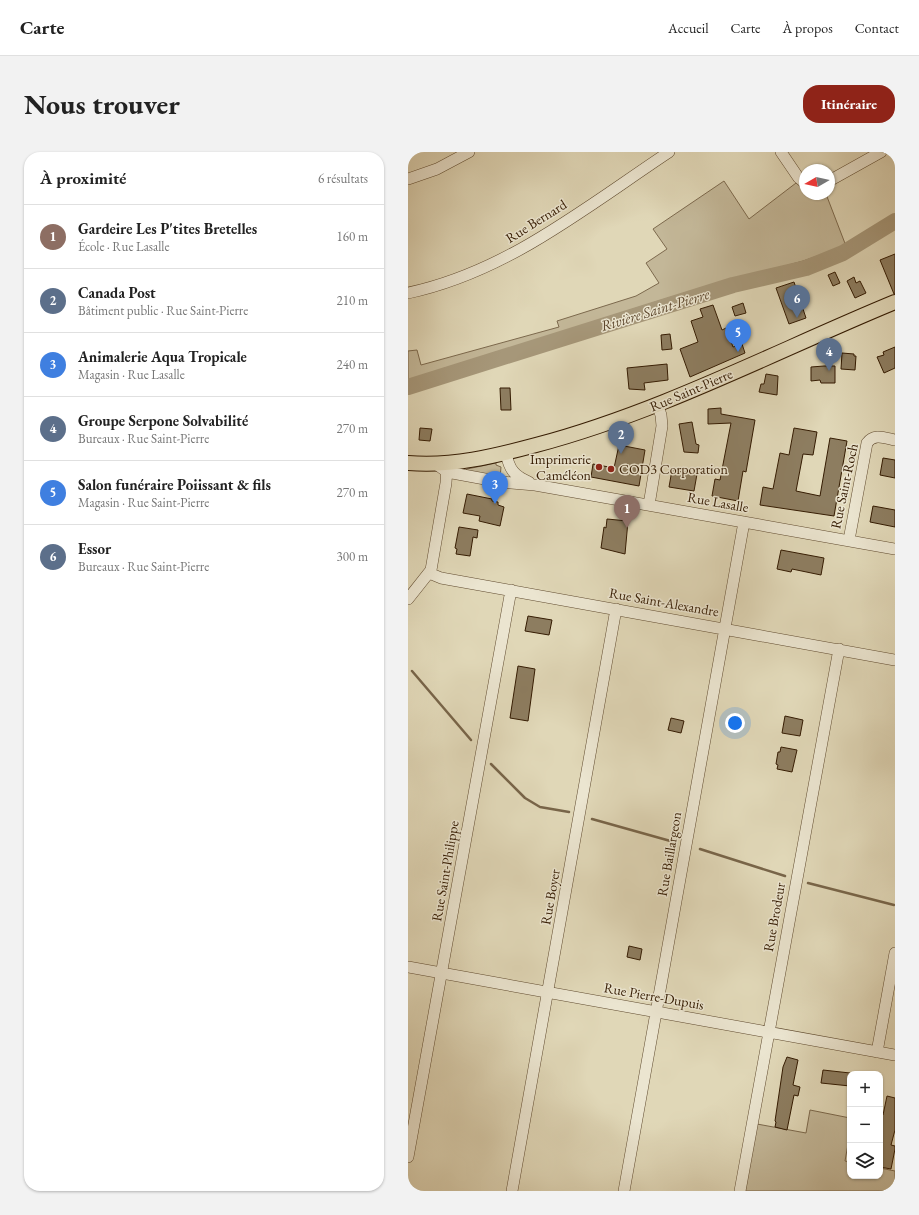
<!DOCTYPE html>
<html lang="fr">
<meta charset="utf-8">
<style>
body{margin:0;font-family:"EB Garamond",serif;background:#f2f2f2;color:#222}
.controls{position:absolute;right:12px;bottom:12px;display:grid;overflow:hidden;border-radius:8px;box-shadow:0 1px 3px #0004}
.controls button{width:36px;height:36px;display:grid;place-items:center;padding:0;border:0;border-bottom:1px solid #e0e0e0;background:#fff;color:#222;font:20px sans-serif}
.compass{position:absolute;left:391px;top:12px;width:36px;height:36px;border-radius:50%;background:#fff;box-shadow:0 1px 3px #0004;rotate:261deg}
.you{position:absolute;left:327px;top:571px;width:14px;height:14px;margin:-10px;border:3px solid #fff;border-radius:50%;background:#1a73e8;box-shadow:0 0 0 6px #1a73e833}
.badge{display:grid;place-items:center;width:26px;height:26px;border-radius:50%;background:#8f2418;color:#fff;font-size:13px;font-weight:700}
.pin{position:absolute;translate:-50% -33px;filter:drop-shadow(0 1px 2px #0008)}
.pin::after{content:'';position:absolute;top:21px;width:14px;height:12px;background:inherit;clip-path:polygon(0 0,100% 0,50% 100%)}
.list{margin:0;padding:0;list-style:none}
h2{display:flex;justify-content:space-between;align-items:center;height:52px;margin:0;padding:0 16px;font-size:17px}
h2 small{font-size:13px;font-weight:400;color:#767676}
.list li{display:grid;grid-template-columns:26px 1fr auto;gap:12px;align-items:center;box-sizing:border-box;height:64px;padding:0 16px;border-top:1px solid #e0e0e0}
.list b{display:block;font-size:15px;white-space:nowrap}
.list p{margin:0;font-size:13px;white-space:nowrap;color:#767676}
.list em{font-size:13px;font-style:normal;color:#767676}
.icon{flex:none;width:22px;height:22px;fill:none;stroke:currentColor;stroke-width:2;stroke-linecap:round;stroke-linejoin:round}
.map{position:relative;flex:none;width:487px;height:1039px;overflow:hidden;border-radius:16px}
header{display:flex;align-items:center;gap:24px;box-sizing:border-box;height:56px;padding:0 20px;background:#fff;border-bottom:1px solid #e0e0e0}
header strong{font-size:19px}
nav{display:flex;gap:22px;margin-inline-start:auto;font-size:14px}
.intro{display:flex;align-items:center;justify-content:space-between;box-sizing:border-box;height:96px;padding:0 24px}
h1{margin:0;font-size:28px}
.button{padding:10px 18px;border-radius:16px;background:#8f2418;color:#fff;font-size:14px;font-weight:700}
main{display:flex;gap:24px;padding:0 24px}
aside{flex:1;background:#fff;border-radius:16px;box-shadow:0 1px 3px #0004}
.map>svg:first-child{display:block}
.green{fill:#c3b798;stroke:#7c694d}
.lines{fill:none;stroke-linecap:round;stroke-linejoin:round}
.stream{stroke:#786549;stroke-width:2.5}
.river{stroke:#a69779;stroke-width:16}
.building{fill:#8d7d60;stroke:#341b02}
.minor-casing{stroke:#5f4a2f;stroke-width:12}
.major-casing{stroke:#341b02;stroke-width:16}
.minor{stroke:#ebe5d0;stroke-width:11}
.major{stroke:#e0d7b7;stroke-width:14}
.poi-dot{fill:#8f2418;stroke:#ebe5d0;stroke-width:1.5}
.labels{text-anchor:middle;stroke-width:3;stroke-linejoin:round;paint-order:stroke}
.street-label{font-size:14px;fill:#341b02;stroke:#ebe5d0}
.poi-label{font-size:14px;fill:#341b02;stroke:#ebe5d0;text-anchor:end}
.water-label{font-size:15px;font-style:italic;fill:#5c462c;stroke:#ebe5d0}
</style>
<header>
<strong>Carte</strong>
<nav><a>Accueil</a><a>Carte</a><a>À propos</a><a>Contact</a></nav>
</header>
<div class="intro"><h1>Nous trouver</h1><a class="button">Itinéraire</a></div>
<main>
<aside>
<h2>À proximité<small>6 résultats</small></h2>
<ul class="list">
<li><span class="badge" style="background:#8d6e63">1</span><div><b>Gardeire Les P'tites Bretelles</b><p>École · Rue Lasalle</p></div><em>160 m</em></li>
<li><span class="badge" style="background:#5c6f8a">2</span><div><b>Canada Post</b><p>Bâtiment public · Rue Saint-Pierre</p></div><em>210 m</em></li>
<li><span class="badge" style="background:#3f7fe0">3</span><div><b>Animalerie Aqua Tropicale</b><p>Magasin · Rue Lasalle</p></div><em>240 m</em></li>
<li><span class="badge" style="background:#5c6f8a">4</span><div><b>Groupe Serpone Solvabilité</b><p>Bureaux · Rue Saint-Pierre</p></div><em>270 m</em></li>
<li><span class="badge" style="background:#3f7fe0">5</span><div><b>Salon funéraire Poiissant &amp; fils</b><p>Magasin · Rue Saint-Pierre</p></div><em>270 m</em></li>
<li><span class="badge" style="background:#5c6f8a">6</span><div><b>Essor</b><p>Bureaux · Rue Saint-Pierre</p></div><em>300 m</em></li>
</ul>
</aside>
<div class="map">
<svg width="487" height="1039" viewBox="0 0 487 1039">
<rect width="100%" height="100%" fill="#e0d7b7"/>
<filter id="stains"><feTurbulence type="fractalNoise" baseFrequency=".005" numOctaves="4"/><feColorMatrix values="0 0 0 0 .2 0 0 0 0 .09 0 0 0 0 .02 0 0 0 .5 -.17"/></filter>
<radialGradient id="worn" r=".72"><stop offset=".6" stop-color="#630" stop-opacity="0"/><stop offset="1" stop-color="#630" stop-opacity=".3"/></radialGradient>
<path class="green" d="M316,29L341,67L388,31L397,38V42H418L438,94L395,109L260,146L0,229V199L9,198L13,213L151,175L149,169L228,144L251,131L238,111L259,97L245,77Z
M88,311V313L93,315L92,326L57,319L59,317Z
M402,958L442,966V981L437,1009L442,1010V1024H472V1016L487,1019V1039H337L349,972L398,981Z"/>
<g class="lines">
<path class="stream" d="M4,519L63,588
M83,612L117,646L132,655L161,660
M184,667L266,690
M292,697L377,724
M400,731L486,753"/>
<path class="river" d="M0,235L325,133L398,116L435,101L487,69"/>
</g>
<path class="building" d="M487,102V142H486L472,108Z
M427,120L432,131L425,134L420,123Z
M446,125L448,131L452,129L458,141L447,146L439,129Z
M386,130L398,166L381,172L368,136Z
M335,151L338,161L327,164L324,155Z
M305,153L314,178L318,176L325,195L334,192L337,201L282,225L272,197L290,190L283,169L295,165L292,157Z
M262,182L264,197L254,198L253,183Z
M487,195V216L476,221L469,205L476,203L475,200Z
M434,201L446,202V204H448L447,218L433,217Z
M259,212L260,228L236,231L237,238L221,237L219,216Z
M416,214H427V231H413L412,228L403,229V215Z
M358,222L370,224L369,243L351,240L353,232H356Z
M92,236H102L103,258H93Z
M313,256V262L347,268L338,320L335,319L330,349L304,344L307,327L312,328L323,271L300,272V257Z
M284,270L288,292L291,293L290,301L276,300L271,272Z
M12,276L24,277L22,289L11,288Z
M386,276L409,280L405,303L395,302L388,339L412,344L422,286L439,289L426,364L352,353L355,335L365,337L372,301L381,303Z
M211,293L237,298L231,334L183,325L185,312L206,316Z
M475,306L487,308V326L472,323Z
M264,318L289,322L286,339L261,335Z
M59,342L84,347V349L90,350V353L96,355L92,374L71,369L72,364L55,361Z
M465,354L487,358V375L462,370Z
M199,367L220,369L217,402L193,396L196,375L198,376Z
M51,375L70,378L69,386L65,385L62,404L48,402L49,397L47,396Z
M373,398L416,406L413,423L384,417L383,420L369,417Z
M120,464L144,468L141,483L117,479Z
M110,514L127,517L120,569L102,566Z
M377,564L395,568L392,584L374,581Z
M263,566L276,569L273,581L260,578Z
M373,595L389,598L384,620L369,617L370,613L368,612L370,600H372Z
M221,794L234,797L232,808L219,805Z
M379,905L390,908L385,933L392,935L390,944L386,943L379,978L367,975L368,970L367,969L375,915Z
M415,918L442,921V934L413,931Z
M479,944L487,946V978L483,993L487,994V997L483,1017L472,1015V968L473,963H475Z"/>
<g class="lines">
<defs>
<path id="minor" d="M373,0L390,25L397,31
M0,27L29,17L61,0
M421,29L473,0
M0,141C99,120 178,55 261,0
M98,301C101,317 106,324 121,330
M28,312L39,320L93,330L127,333L487,397
M241,353L254,274L253,263L249,252
M441,388L459,291C466,281 477,286 487,288
M21,421L33,426L487,508
M0,447L23,418L38,331L39,313
M0,815L487,903
M469,900L487,801
M0,1005L103,438
M104,1039L208,457
M216,1039L336,370
M332,1039L431,497"/>
<path id="major" d="M0,311C43,315 87,304 128,293C253,260 368,199 487,150"/>
</defs>
<use href="#minor" class="minor-casing"/>
<use href="#major" class="major-casing"/>
<use href="#minor" class="minor"/>
<use href="#major" class="major"/>
</g>
<g class="poi-dot">
<circle cx="191" cy="315" r="4"/>
<circle cx="203" cy="317" r="4"/>
</g>
<g class="labels">
<g class="street-label">
<text transform="translate(128 69) rotate(-32)" y="5">Rue Bernard</text>
<text transform="translate(283 238) rotate(-23)" y="5">Rue Saint-Pierre</text>
<text transform="translate(436 334) rotate(-78)" y="5">Rue Saint-Roch</text>
<text transform="translate(310 350) rotate(10)" y="5">Rue Lasalle</text>
<text transform="translate(256 450) rotate(10)" y="5">Rue Saint-Alexandre</text>
<text transform="translate(261 702) rotate(-80)" y="5">Rue Baillargeon</text>
<text transform="translate(37 719) rotate(-80)" y="5">Rue Saint-Philippe</text>
<text transform="translate(142 745) rotate(-80)" y="5">Rue Boyer</text>
<text transform="translate(366 765) rotate(-80)" y="5">Rue Brodeur</text>
<text transform="translate(246 844) rotate(10)" y="5">Rue Pierre-Dupuis</text>
</g>
<g class="poi-label">
<text x="183" y="312">Imprimerie<tspan x="183" dy="16">Caméléon</tspan></text>
<text x="211" y="322" text-anchor="start">COD3 Corporation</text>
</g>
<g class="water-label">
<text transform="translate(247 158) rotate(-17)" y="5">Rivière Saint-Pierre</text>
</g>
</g>
<rect width="100%" height="100%" filter="url(#stains)"/>
<rect width="100%" height="100%" fill="url(#worn)"/>
</svg>
<div class="controls">
<button>+</button>
<button>−</button>
<button><svg class="icon" aria-label="layers" viewBox="0 0 24 24"><path d="M12 4l9 5-9 5-9-5zM3 14l9 5 9-5"/></svg></button>
</div>
<svg class="compass" viewBox="-18 -18 36 36"><path d="M0-13l5 13h-10z" fill="#e53935"/><path d="M0 13l5-13h-10z" fill="#767676"/></svg>
<div class="you"></div>
<div class="pin badge" style="left:219px;top:376px;background:#8d6e63">1</div>
<div class="pin badge" style="left:213px;top:302px;background:#5c6f8a">2</div>
<div class="pin badge" style="left:87px;top:352px;background:#3f7fe0">3</div>
<div class="pin badge" style="left:421px;top:219px;background:#5c6f8a">4</div>
<div class="pin badge" style="left:330px;top:200px;background:#3f7fe0">5</div>
<div class="pin badge" style="left:389px;top:166px;background:#5c6f8a">6</div>
</div>
</main>
